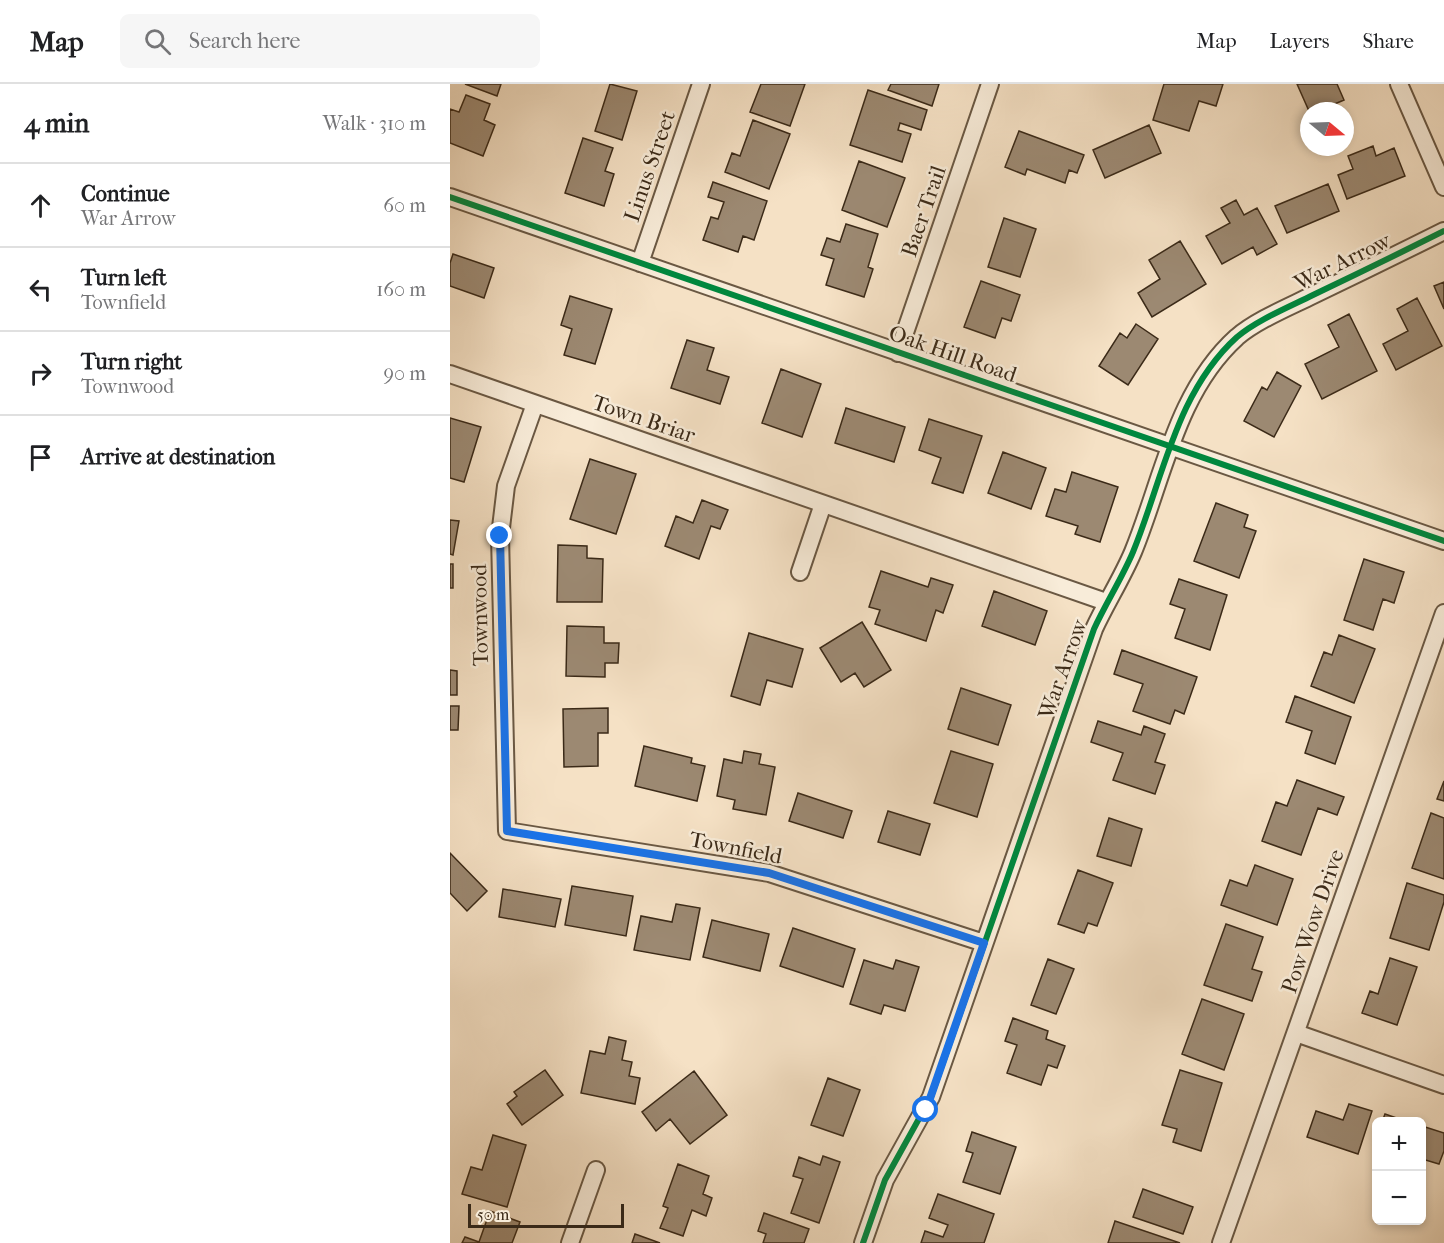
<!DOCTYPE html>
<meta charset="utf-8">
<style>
body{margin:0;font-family:"IM FELL French Canon",serif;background:#f6f6f6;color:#202124}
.controls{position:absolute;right:18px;bottom:18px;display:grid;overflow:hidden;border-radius:9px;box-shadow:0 3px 9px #0003}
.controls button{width:54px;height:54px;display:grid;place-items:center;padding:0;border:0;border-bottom:2px solid #e0e0e0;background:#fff;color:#202124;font:30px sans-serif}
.compass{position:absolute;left:850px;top:18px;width:54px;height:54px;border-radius:50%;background:#fff;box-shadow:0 3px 9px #0003;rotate:109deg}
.scale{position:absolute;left:18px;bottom:15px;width:156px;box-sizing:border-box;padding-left:6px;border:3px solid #3b2a18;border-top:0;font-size:16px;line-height:21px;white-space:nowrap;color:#3b2a18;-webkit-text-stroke:4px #f8ecd9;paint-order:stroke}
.stop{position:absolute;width:18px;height:18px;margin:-14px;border:4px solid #1a73e8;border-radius:50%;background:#fff}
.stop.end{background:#1a73e8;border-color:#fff;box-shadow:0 2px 6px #0008}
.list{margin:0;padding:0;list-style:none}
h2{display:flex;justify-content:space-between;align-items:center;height:78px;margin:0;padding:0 24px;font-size:26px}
h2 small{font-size:20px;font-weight:400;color:#757577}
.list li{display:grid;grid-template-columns:39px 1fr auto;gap:18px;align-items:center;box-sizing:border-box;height:84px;padding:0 24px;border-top:2px solid #e0e0e0}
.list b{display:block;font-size:22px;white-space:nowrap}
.list p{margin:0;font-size:20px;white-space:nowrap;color:#757577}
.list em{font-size:20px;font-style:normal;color:#757577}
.icon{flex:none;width:33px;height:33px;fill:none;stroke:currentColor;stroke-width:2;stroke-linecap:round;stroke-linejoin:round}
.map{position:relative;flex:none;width:994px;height:1159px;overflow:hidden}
header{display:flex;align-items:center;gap:36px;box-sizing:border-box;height:84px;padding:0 30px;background:#fff;border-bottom:2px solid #e0e0e0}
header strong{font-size:28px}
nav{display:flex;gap:33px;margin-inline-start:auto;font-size:21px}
.search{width:420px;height:54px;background:#f6f6f6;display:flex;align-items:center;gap:15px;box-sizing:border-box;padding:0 21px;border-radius:9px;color:#757577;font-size:22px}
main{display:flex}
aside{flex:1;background:#fff}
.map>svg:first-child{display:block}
.building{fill:#9c8972;stroke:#3b2a18;stroke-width:1.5}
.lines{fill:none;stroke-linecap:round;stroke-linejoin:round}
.minor-casing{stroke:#6a5843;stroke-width:20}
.minor{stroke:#f8ecd9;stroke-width:16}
.cycleway-casing{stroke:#f8ecd9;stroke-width:10}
.cycleway{stroke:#00873e;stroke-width:6}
.route{stroke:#1a73e8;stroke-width:8}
.labels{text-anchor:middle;stroke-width:5;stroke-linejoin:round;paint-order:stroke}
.street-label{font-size:22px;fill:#3b2a18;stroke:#f8ecd9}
</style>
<header>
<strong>Map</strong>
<div class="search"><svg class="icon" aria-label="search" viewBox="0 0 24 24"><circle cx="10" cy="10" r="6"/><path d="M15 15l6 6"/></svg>Search here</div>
<nav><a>Map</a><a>Layers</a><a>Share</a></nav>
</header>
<main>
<aside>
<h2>4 min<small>Walk · 310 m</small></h2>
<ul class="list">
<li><svg class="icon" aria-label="ahead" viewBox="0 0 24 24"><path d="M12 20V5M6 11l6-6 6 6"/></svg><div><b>Continue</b><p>War Arrow</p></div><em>60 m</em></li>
<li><svg class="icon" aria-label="left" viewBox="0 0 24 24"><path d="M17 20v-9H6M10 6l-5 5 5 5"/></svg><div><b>Turn left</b><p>Townfield</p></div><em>160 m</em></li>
<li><svg class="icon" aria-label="right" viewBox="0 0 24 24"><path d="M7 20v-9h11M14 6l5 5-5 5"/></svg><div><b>Turn right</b><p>Townwood</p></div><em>90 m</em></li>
<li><svg class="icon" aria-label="arrive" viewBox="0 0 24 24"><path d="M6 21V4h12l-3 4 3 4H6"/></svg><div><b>Arrive at destination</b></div></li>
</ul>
</aside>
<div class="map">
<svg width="994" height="1159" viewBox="0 0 994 1159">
<rect width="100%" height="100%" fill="#f5e1c5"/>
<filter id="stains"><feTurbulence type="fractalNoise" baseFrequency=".00333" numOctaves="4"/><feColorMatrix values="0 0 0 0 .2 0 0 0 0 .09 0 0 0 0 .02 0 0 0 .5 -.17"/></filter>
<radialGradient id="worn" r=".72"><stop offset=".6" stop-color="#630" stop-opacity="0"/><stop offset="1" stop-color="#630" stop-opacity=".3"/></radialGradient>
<path class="building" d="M15,0H51L47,12Z
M160,0L187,7L172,56L145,47Z
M311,0H355L340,42L300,28Z
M441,0H489L482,22L438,6Z
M714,0H773L766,22L749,17L739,47L703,36Z
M847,0H887L894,16L868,27H859Z
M418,6L477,26L471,46L450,39L448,46L461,50L452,78L400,61Z
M16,11L40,20L34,36L45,41L33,72L0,59V25L9,28Z
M303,36L340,50L319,105L275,88L282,69L290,72Z
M699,41L711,69L655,94L643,66Z
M569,47L634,71L627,89L619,86L615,99L577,85L575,91L555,83Z
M133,54L163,64L155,87L164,90L154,122L115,109Z
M923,62L926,72L944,64L955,92L897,115L888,91L903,85L898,72Z
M409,77L455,94L437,143L392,126Z
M263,98L317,117L304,156L293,152L288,168L253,156L261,133L268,135L274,118L258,113Z
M878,100L889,127L837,149L825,122Z
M786,116L794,131L807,124L827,160L807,171L803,163L772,180L756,152L780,139L771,124Z
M554,134L586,145L570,193L538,183Z
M396,140L428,150L418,183L423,185L414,213L376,201L384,175L371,171L377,154L390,158Z
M730,157L756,200L702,233L688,209L710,195L699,176Z
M3,170L44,184L34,214L0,202V179Z
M531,197L570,211L561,237L552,234L545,254L514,243Z
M994,198V225L984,202Z
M120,212L162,225L145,280L114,271L122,245L111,241Z
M967,214L992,262L946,286L933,260L958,247L947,225Z
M899,230L927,287L872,315L855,280L889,263L878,241Z
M686,240L708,255L678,301L649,282L670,249L677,254Z
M237,256L264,264L257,286L279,293L270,320L221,304Z
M331,285L371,300L352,353L312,339Z
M827,288L851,302L824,353L794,337L812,303L817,306Z
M396,324L455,343L444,378L385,359Z
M0,334L31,343L14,398L0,394Z
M479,335L532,352L513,409L482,399L491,374L469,366Z
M553,368L596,384L581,425L538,409Z
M140,375L186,390L166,450L120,435Z
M622,388L668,403L650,458L625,450L628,442L596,432L605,405L616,408Z
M252,416L278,426L270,445L261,442L249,475L215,462L226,432L243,439Z
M766,419L798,431L794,443L806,447L789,494L744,477Z
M0,436L9,437L3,471L0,470Z
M108,461L137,462V474L153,475L152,518H107Z
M914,475L954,488L944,519L933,515L923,546L894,536Z
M0,480H3V504H0Z
M431,487L478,503L481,494L503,501L493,529L486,526L476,557L425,540L430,526L419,523Z
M729,495L777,511L760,566L725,554L735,525L720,520Z
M544,507L597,527L585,561L532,542Z
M412,538L441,586L414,603L405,589L391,598L370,564Z
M117,542L154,543V559H169L168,579H155V593L116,592Z
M299,549L353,565L342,603L317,596L310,621L281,612Z
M889,551L925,565L904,619L861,602L874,568L882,571Z
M672,566L747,593L734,630L725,626L720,640L683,627L693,600L664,590Z
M0,586L7,587V611H0Z
M511,604L561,621L548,661L498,645Z
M845,612L901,633L885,680L855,669L862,647L836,638Z
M0,622H9L8,646H0Z
M158,624V649H148V682L114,683L113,625Z
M648,637L691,651L694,642L715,650L705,678L715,681L705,710L663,696L673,669L641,658Z
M194,662L242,674L241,679L255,682L247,717L185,702Z
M294,667L311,670L309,680L325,683L316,731L283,725L285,716L267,712L274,675L292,679Z
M501,667L543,680L527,733L484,719Z
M847,696L894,713L887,731L868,724L851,771L812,757L826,718L837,722Z
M994,697V717L987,715Z
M348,709L402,727L393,754L339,737Z
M438,727L480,740L470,771L428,758Z
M981,729L994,734V795L962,784Z
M659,734L692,745L681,782L647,772Z
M0,769L37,807L17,827L0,809Z
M805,781L843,795L827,841L771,821L780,796L797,802Z
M628,786L663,799L647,842L638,839L634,849L608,840Z
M957,799L994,811V818L979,866L940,854Z
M122,802L183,812L176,852L115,841Z
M53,805L111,815L105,843L49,833Z
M226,820L250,824L240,876L184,866L191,832L222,838Z
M262,836L319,850L310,887L253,873Z
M776,840L813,853L802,885L812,888L802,917L754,901Z
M343,844L405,865L393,903L330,882Z
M940,874L967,883L947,941L912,929L920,907L928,910Z
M598,875L624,885L606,930L581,921Z
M414,876L443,885L446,876L469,883L455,927L434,921L431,930L400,920Z
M752,915L794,930L774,986L732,970Z
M563,934L598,947L596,955L615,962L607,984L598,981L591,1001L557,989L567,961L555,957Z
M159,953L176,957L172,976L182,978L179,992L190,994L185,1020L131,1009L140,967L155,970Z
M95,986L113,1011L72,1041L57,1020L67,1012L64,1008Z
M730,986L772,999L751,1067L723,1058L727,1045L712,1041Z
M244,987L277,1031L240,1060L220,1035L206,1047L192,1028Z
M378,994L410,1006L393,1052L361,1041Z
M899,1020L922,1027L908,1070L857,1053L866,1027L893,1036Z
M935,1030L958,1038H932Z
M972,1042L994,1049V1067L989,1080L972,1075Z
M522,1048L566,1063L550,1110L513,1098L523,1069L516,1067Z
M43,1051L76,1061L57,1123L12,1110L21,1083L32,1086Z
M373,1072L390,1078L369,1139L341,1129L353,1095L343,1092L349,1073L370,1081Z
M228,1080L259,1092L253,1110L262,1114L256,1132L242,1126L233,1152L210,1144L218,1124L213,1122Z
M693,1105L743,1123L733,1150L683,1133Z
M488,1110L544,1130L534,1159H471L475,1147L493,1153L498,1141L479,1134Z
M40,1127L70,1138L62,1159H12L15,1153L29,1158Z
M314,1129L359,1145L354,1159H313L316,1150L308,1147Z
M665,1137L730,1159H658Z
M185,1150L210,1159H182Z"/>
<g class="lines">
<defs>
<path id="minor" d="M949,0L994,103
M0,113L994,457
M190,179L251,0
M448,269L540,0
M0,290L656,518
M85,320L56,402L50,452L57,747L319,789L534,859
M350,488L373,420
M846,949L994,1001
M120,1159L146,1086
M413,1159L435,1096L481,1013L644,545C656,519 672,494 683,468C713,395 726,308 787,253C807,236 839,223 863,211C907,190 950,169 994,147
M771,1159L994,529"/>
</defs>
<use href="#minor" class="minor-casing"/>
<use href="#minor" class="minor"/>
<defs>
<path id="cycleway" d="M0,113L994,457
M413,1159L435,1096L481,1013L644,545C656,519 672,494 683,468C713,395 726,308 787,253C807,236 839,223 863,211C907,190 950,169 994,147"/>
</defs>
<use href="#cycleway" class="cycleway-casing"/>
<use href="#cycleway" class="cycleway"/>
</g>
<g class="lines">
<path class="route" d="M50,452L57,747L319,789L534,859L476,1026"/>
</g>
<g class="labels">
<g class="street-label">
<text transform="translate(199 82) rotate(-71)" y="8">Linus Street</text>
<text transform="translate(473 127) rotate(-71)" y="8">Baer Trail</text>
<text transform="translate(892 177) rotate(-26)" y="8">War Arrow</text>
<text transform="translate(503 269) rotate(19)" y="8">Oak Hill Road</text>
<text transform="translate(194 334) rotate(19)" y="8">Town Briar</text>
<text transform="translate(29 531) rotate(-91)" y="8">Townwood</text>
<text transform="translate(612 585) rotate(-70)" y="8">War Arrow</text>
<text transform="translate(286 763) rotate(11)" y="8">Townfield</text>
<text transform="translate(862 837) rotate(-71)" y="8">Pow Wow Drive</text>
</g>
</g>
<rect width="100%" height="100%" filter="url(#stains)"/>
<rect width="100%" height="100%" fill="url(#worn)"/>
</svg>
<div class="controls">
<button>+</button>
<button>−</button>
</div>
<svg class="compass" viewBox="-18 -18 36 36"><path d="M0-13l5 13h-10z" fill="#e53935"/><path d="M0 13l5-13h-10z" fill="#757577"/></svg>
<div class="scale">50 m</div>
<div class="stop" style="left:476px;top:1026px"></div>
<div class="stop end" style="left:50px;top:452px"></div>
</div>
</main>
